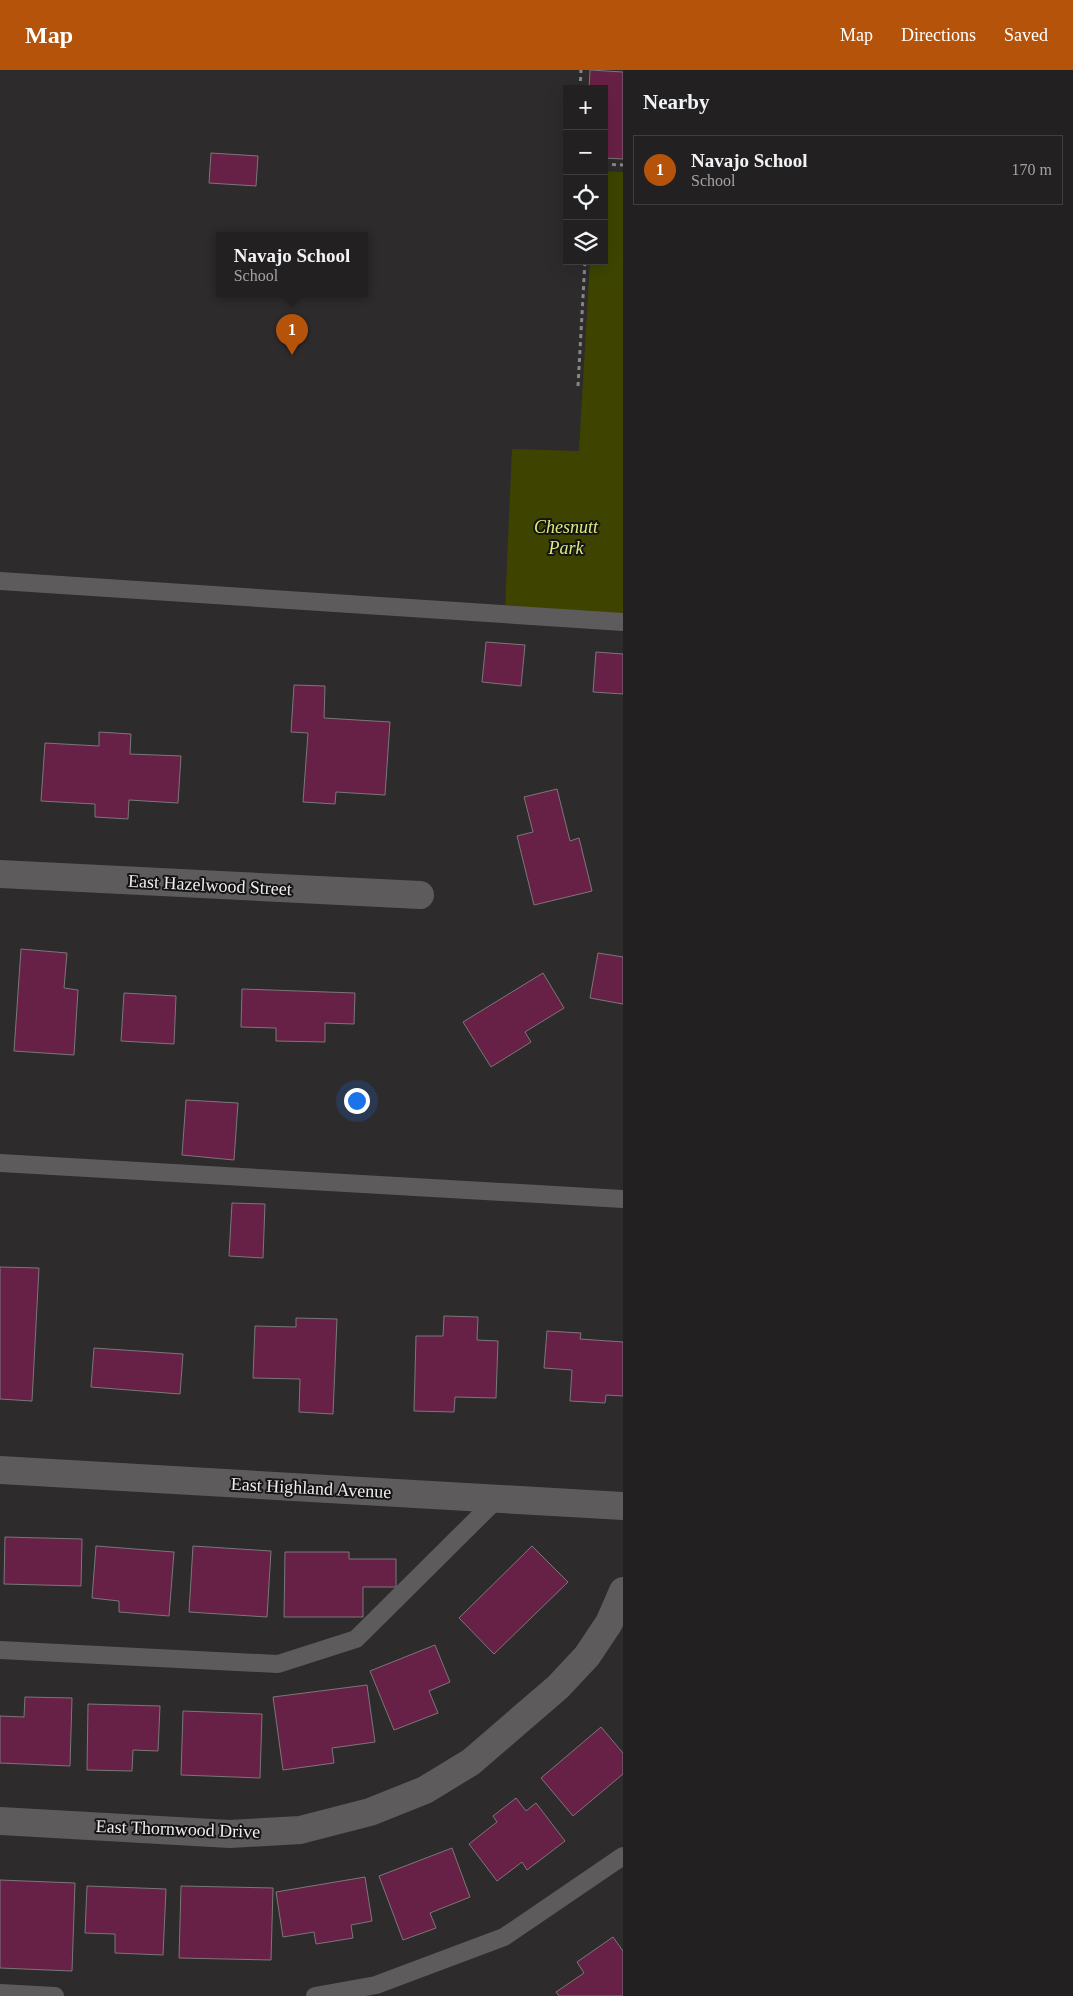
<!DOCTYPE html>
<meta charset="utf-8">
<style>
body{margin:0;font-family:"Times New Roman",serif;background:#2e2d2e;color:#f1f3f6}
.controls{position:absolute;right:15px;top:15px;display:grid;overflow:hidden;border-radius:0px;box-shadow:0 5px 20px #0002}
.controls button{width:45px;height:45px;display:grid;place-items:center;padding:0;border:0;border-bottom:1px solid #3f3e3f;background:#222021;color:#f1f3f6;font:25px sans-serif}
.you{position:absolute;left:356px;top:1030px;width:18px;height:18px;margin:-12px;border:4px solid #fff;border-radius:50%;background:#1a73e8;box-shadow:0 0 0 8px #1a73e833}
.badge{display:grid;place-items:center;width:32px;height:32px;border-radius:50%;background:#b45309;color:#fff;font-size:16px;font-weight:700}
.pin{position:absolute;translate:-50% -41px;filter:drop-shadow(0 1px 2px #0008)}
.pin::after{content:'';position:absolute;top:26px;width:18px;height:15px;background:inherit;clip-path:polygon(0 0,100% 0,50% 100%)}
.popup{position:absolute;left:216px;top:162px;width:152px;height:65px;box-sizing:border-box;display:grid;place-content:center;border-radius:0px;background:#222021;filter:drop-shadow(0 1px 4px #0005);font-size:16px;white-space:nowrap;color:#a2a3a5}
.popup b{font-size:19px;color:#f1f3f6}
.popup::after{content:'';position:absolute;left:50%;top:100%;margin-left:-10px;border:10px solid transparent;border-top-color:#222021}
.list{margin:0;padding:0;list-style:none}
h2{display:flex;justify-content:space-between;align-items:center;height:65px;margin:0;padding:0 20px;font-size:21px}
h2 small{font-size:16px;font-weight:400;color:#a2a3a5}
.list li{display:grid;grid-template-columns:32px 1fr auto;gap:15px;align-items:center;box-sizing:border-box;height:70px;margin:0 10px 10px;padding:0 10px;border:1px solid #3f3e3f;border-radius:0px}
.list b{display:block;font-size:19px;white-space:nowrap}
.list p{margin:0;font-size:16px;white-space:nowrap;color:#a2a3a5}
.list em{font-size:16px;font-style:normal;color:#a2a3a5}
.icon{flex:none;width:28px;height:28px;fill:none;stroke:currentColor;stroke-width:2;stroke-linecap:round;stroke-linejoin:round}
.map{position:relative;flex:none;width:623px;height:1926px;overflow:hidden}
header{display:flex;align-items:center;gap:30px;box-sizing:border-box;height:70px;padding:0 25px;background:#b45309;color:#fff}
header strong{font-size:24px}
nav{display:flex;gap:28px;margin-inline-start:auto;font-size:18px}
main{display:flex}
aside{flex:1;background:#222021}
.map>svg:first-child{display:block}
.green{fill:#3e4400}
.building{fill:#682146;stroke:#7a7778}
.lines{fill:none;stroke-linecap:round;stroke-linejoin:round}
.path{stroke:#888687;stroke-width:3;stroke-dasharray:4 4;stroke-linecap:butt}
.lane{stroke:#5e5b5c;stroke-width:18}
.street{stroke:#5e5b5c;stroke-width:28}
.labels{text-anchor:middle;stroke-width:4;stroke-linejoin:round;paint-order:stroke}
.park-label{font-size:18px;font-style:italic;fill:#dceb79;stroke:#151414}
.street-label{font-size:18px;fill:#efedee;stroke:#151414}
</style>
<header>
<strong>Map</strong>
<nav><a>Map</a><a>Directions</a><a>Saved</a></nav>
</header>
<main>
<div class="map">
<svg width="623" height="1926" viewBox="0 0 623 1926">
<rect width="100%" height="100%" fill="#2e2b2c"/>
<path class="green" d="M604,101L623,102V546L505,539L512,379L579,381L590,191H604Z"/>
<path class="building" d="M590,0L623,2V89L604,88V19H589Z
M211,83L258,86L256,116L209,113Z
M486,572L525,575L521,616L482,612Z
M596,582L623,584V624L593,622Z
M294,615L325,616L324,648L390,652L385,725L336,722L335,734L303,732L308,663L291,662Z
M99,662L131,664L130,684L181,686L178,733L129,730L128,749L95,747V734L41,731L45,673L99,676Z
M557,719L570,771L579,768L592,821L534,835L517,766L533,762L524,727Z
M21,879L67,883L64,918L78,920L74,985L14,981Z
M598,883L623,887V934L590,928Z
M543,903L564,938L525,962L531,972L491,997L463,952Z
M242,919L355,923L354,954L325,953V972L276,971V958L241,957Z
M124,923L176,926L174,974L121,971Z
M186,1030L238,1033L234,1090L182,1085Z
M232,1133L265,1134L263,1188L229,1186Z
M0,1197L39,1198L32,1331L0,1329Z
M444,1246L478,1247L477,1270L498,1271L496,1328L455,1327L454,1342L414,1341L416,1266H443Z
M296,1248L337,1249L333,1344L299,1342L300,1309L253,1308L255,1256L296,1257Z
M547,1261L581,1263L580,1269L623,1272V1326L606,1325L605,1333L570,1331L572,1300L544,1298Z
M94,1278L183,1284L180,1324L91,1317Z
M5,1467L82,1469L81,1516L4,1514Z
M96,1476L174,1482L169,1546L119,1542V1531L92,1528Z
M193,1476L271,1481L267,1547L189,1542Z
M532,1476L568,1512L494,1584L459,1548Z
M285,1482H349V1489H396V1517H363V1547H284Z
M435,1575L450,1612L429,1621L438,1643L394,1660L370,1601Z
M367,1615L375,1672L332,1678L334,1693L283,1700L273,1627Z
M25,1627L72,1628L70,1696L0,1693V1646L24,1647Z
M88,1634L160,1636L158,1681L133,1680L132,1701L87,1700Z
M183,1641L262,1644L260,1708L181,1705Z
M601,1657L623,1683V1704L573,1746L541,1708Z
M516,1728L526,1741L536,1733L565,1771L527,1800L522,1792L497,1811L469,1774L497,1752L493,1746Z
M452,1778L470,1827L430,1843L436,1858L403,1870L379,1806Z
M365,1807L372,1851L351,1855L353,1868L316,1874L314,1862L283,1867L276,1822Z
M0,1810L75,1813L72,1901L0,1898Z
M87,1816L166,1819L163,1885L115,1883V1864L85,1863Z
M181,1816L273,1818L271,1890L179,1888Z
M613,1867L623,1881V1926H559L556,1922L584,1903L577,1892Z"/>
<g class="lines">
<path class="path" d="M580,19L581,0
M604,94L623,95
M578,316L585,191"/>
<path class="lane" d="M0,511L623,552
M0,1093L623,1129
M0,1580L278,1594L356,1569L497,1429
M0,1923L55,1926
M315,1926L376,1915L504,1867L623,1786"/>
<path class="street" d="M0,804L420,825
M0,1400L623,1436
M0,1751L230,1764L300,1760L370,1742L425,1720L471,1692L558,1617L587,1586L609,1553L623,1521"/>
</g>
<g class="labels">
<g class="park-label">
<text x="566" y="463">Chesnutt<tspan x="566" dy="21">Park</tspan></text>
</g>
<g class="street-label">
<text transform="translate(210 815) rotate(3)" y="6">East Hazelwood Street</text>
<text transform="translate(311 1418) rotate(3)" y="6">East Highland Avenue</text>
<text transform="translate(178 1759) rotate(2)" y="6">East Thornwood Drive</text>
</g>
</g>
</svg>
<div class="controls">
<button>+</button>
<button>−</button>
<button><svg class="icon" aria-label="locate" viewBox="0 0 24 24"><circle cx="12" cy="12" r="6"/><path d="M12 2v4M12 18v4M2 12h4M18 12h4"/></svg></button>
<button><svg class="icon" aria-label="layers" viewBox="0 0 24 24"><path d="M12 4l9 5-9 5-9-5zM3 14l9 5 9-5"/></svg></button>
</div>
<div class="you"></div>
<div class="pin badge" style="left:292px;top:285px">1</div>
<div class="popup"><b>Navajo School</b>School</div>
</div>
<aside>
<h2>Nearby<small></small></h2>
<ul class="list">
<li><span class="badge">1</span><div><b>Navajo School</b><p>School</p></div><em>170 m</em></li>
</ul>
</aside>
</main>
